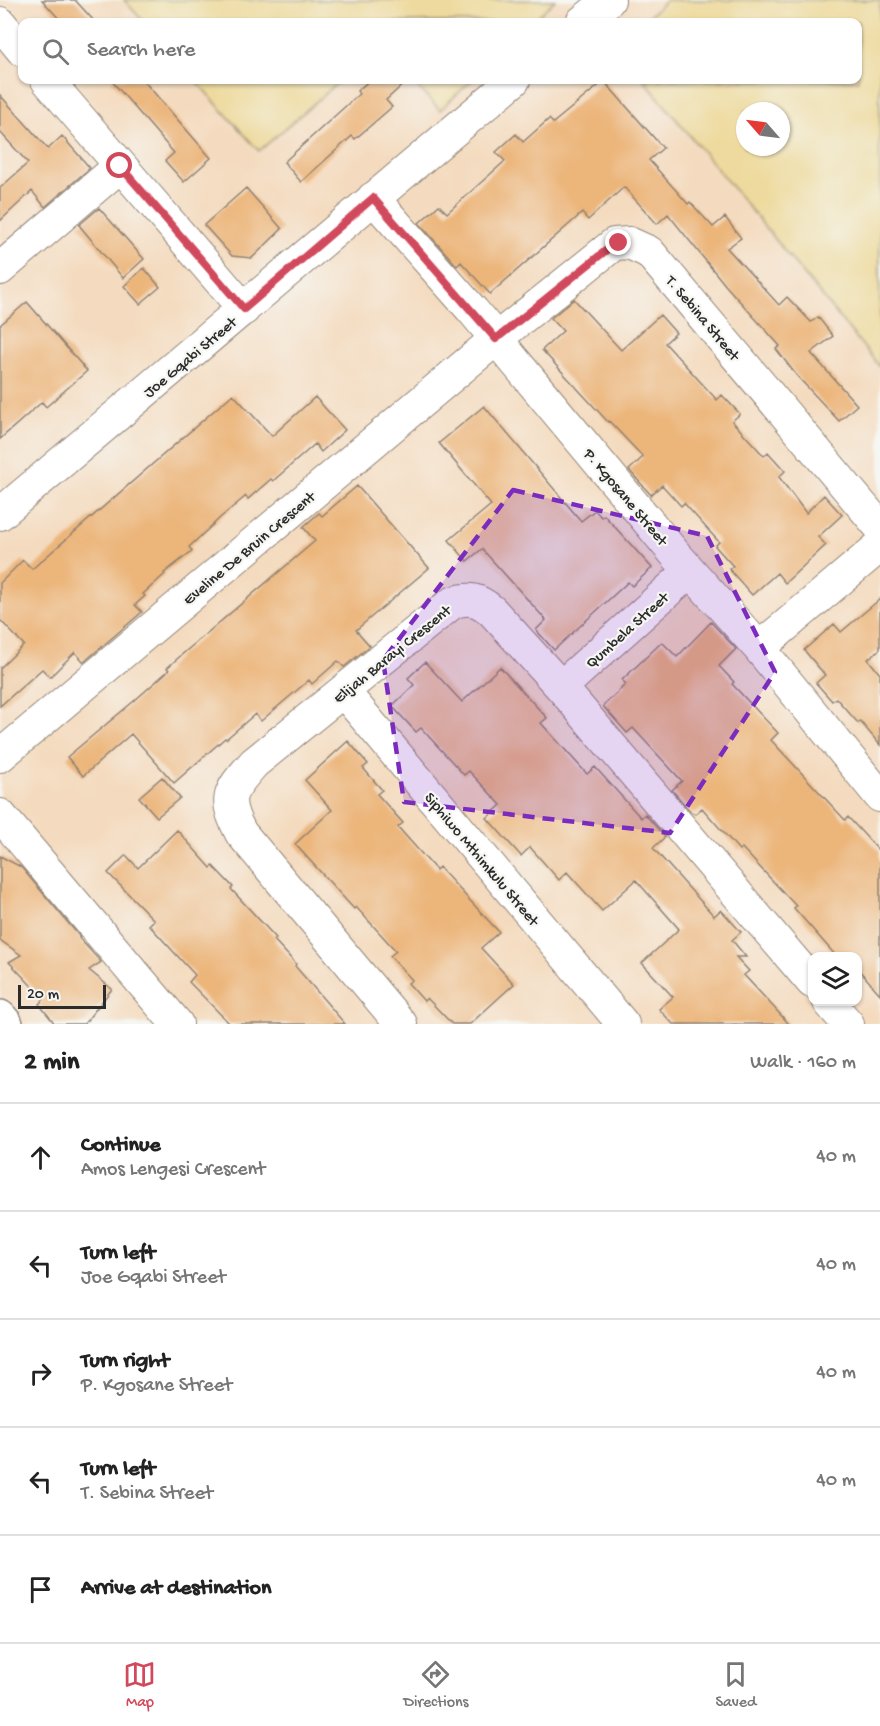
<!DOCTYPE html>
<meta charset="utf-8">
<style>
body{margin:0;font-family:"Gochi Hand",sans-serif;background:#f2f2f2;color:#222}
.controls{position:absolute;right:18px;bottom:18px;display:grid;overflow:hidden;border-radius:12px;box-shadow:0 2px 4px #0004}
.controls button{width:54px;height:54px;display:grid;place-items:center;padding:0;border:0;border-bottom:2px solid #e0e0e0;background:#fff;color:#222;font:30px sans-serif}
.compass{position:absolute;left:736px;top:102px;width:54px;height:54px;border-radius:50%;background:#fff;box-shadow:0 2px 4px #0004;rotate:298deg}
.scale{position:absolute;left:18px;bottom:15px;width:88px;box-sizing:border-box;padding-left:6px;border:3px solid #2b2b2b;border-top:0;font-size:16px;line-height:21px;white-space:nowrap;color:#2b2b2b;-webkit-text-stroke:4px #f6f6f2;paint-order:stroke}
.stop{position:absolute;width:18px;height:18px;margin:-14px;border:4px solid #d1495b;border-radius:50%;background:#fff}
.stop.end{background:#d1495b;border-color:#fff;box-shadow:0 2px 6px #0008}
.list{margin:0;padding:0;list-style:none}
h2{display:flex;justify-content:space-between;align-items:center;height:78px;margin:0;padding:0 24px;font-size:26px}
h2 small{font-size:20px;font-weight:400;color:#767676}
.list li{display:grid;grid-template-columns:39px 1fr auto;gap:18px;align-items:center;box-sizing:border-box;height:108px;padding:0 24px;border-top:2px solid #e0e0e0}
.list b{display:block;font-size:22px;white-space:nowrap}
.list p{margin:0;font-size:20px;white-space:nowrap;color:#767676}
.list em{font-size:20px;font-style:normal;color:#767676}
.icon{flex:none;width:33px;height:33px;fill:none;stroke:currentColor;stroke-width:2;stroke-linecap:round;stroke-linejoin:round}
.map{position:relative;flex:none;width:880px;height:1024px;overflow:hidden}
.search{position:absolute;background:#fff;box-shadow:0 2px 4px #0004;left:18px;right:18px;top:18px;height:66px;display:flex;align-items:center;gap:15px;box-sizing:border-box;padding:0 21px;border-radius:12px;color:#767676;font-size:22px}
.sheet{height:618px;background:#fff}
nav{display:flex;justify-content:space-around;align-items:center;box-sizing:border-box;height:84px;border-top:2px solid #e0e0e0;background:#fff;font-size:16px;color:#767676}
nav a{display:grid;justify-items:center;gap:3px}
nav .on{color:#d1495b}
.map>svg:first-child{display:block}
.sand{fill:#eeda9e;stroke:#8c8264;stroke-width:1.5;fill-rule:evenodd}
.building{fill:#ecb57a}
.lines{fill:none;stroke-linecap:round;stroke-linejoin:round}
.minor-casing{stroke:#908375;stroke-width:34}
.tertiary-casing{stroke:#908375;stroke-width:36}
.minor{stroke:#fff;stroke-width:32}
.tertiary{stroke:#fff;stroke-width:33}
.route{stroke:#d1495b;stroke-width:8}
.marked{fill:#7b2cbf;fill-opacity:0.2;stroke:#7b2cbf;stroke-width:4.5;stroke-dasharray:12 8;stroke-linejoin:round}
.labels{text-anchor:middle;stroke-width:4.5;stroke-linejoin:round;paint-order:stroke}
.street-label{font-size:16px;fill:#2b2b2b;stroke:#f6f6f2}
</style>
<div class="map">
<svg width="880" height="1024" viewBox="0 0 880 1024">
<rect width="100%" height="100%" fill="#f6f6f2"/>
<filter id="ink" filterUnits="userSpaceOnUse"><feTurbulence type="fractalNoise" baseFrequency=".0167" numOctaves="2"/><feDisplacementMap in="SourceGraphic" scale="12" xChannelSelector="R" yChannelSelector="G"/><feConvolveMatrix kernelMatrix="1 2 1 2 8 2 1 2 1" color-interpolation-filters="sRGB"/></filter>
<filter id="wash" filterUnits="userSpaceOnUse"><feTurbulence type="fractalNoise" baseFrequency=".008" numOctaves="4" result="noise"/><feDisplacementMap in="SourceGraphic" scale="24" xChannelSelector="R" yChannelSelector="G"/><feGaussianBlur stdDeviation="1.35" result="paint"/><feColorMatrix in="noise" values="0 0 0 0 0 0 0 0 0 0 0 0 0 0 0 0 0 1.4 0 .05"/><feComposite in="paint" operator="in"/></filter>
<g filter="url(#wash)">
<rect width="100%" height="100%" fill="#f4dbbf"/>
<path class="sand" d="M124,0H555L532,22H144Z
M667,0H880V367L644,80H858V22H642ZM745,111H781V147H745Z
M195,80H341L259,151Z
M411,80H472L440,110Z"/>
<g id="blocks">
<path class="building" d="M42,0H75L95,22H62Z
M111,80H143L211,158L184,182L165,161L174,153Z
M370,80H408L386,100L392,107L355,139L352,136L301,182L284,162L359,94L357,91Z
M604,81L663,148L649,160L688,204L690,202L713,227L725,217L741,238L727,248L779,305L787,297L811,322L818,317L833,336L811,353L857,405L839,421L797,376L776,349L780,346L726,286L668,214L657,224L624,187L588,220L582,213L490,294L461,262L457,266L419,223L439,205L447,213L505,161L496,152L516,134L523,142L549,119L553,123Z
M0,95L48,149L62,136L90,168L45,207L32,191L0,221V188L28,163L0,132Z
M246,188L282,229L252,258L232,256L204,225Z
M99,208L144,259L123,278L79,225Z
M144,268L160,287L140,304L124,286Z
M574,299L621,350L660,315L676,333L665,343L717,400L722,395L740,414L732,421L764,456L768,452L785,471L779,477L806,513L824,495L842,515L818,537L826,545L785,583L777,573L752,595L729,569L733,566L715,546L719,542L684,503L681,506L662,485L651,495L629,470L643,457L609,421L608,422L542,350L563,331L551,318Z
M27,302L87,371L46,407L42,402L0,439V325Z
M233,394L272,436L315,397L345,430L321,452L315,444L273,481L271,479L248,499L246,496L221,517L189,547L192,551L164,573L165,574L143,594L145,596L135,605L142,612L84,662L75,652L50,677L42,669L0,706V668L24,645L0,620V583L23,560L32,569Z
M484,406L581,521L595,510L601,517L604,515L652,568L632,586L628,582L554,650L536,630L546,620L482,549L467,561L449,540L491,505L439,443Z
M357,486L429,568L356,630L370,646L344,667L338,661L312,684L309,680L261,721L255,714L226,739L225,738L174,783L131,734L83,776L67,757L134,701L169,670L167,668L186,651L315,541L303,527L319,513L322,516Z
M880,599V649L868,659L880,674V745L860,721L858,723L836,698L832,701L816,683L825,675L804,650L834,624L841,632Z
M711,622L736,649L719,666L734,682L732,684L778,733L771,740L845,820L848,817L880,852V994L858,969V957H837L794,908L796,906L742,848L739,850L702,808L695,814L691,812L672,790L682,781L633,728L627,733L603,706L626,684L622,680L662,642L677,657Z
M425,662L462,702L500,667L547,718L541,723L587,774L595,767L641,818L645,814L665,837L653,848L714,916L721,910L741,932L732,940L746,957H736L749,971L744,975L789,1024H673L659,1009L673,997L642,963L679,929L636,880L602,911L567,872L559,880L530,847L521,856L487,818L501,805L469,771L464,775L421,728L416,732L392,706L414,685L408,678Z
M348,741L368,764L363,768L382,790L377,794L403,823L398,827L436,870L439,867L499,932L481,948L514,984L470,1024H452L427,998L424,1001L408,983L412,980L390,956L396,951L356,907L354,909L295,844L332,810L305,780Z
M162,777L180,798L157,817L139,797Z
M177,830L211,868L213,866L233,887L231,889L276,938L274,940L296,964L295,966L345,1024H230L189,982L195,975L149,925L154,920L108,873L126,855L138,868Z
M0,856L21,867L80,937L79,938L101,962L89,970L112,989L84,1024H55L39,1004L44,999L9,962L21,955L0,940Z"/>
</g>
</g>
<g filter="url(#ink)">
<use href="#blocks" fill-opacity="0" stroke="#908375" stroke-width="1.5"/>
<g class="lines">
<defs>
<path id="minor" d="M582,22L609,0
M0,23L22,50
M47,80L244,309
M373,198L473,311L676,555L759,648L880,796
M0,269L120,166
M0,514L514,80
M759,648L880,546
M561,687L690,571
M343,691L623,1024
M0,756L496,339L614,244L629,243L649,252L880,527
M0,815L177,1024
M829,1002L848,1024
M401,1024L241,833C222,797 229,792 254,763L452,603C469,597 478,599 492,611L561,687L812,982"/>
<path id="tertiary" d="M0,1017L6,1024"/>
</defs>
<use href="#minor" class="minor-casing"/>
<use href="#tertiary" class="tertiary-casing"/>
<use href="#minor" class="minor"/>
<use href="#tertiary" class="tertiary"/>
</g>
</g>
<g class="lines" filter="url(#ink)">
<path class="route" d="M120,166L244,309L373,198L496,339L614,244L619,243"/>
</g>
<path class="marked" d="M513,490L707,536L775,672L670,833L404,802L383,660Z"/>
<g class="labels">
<g class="street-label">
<text transform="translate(704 317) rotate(50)" y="6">T. Sebina Street</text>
<text transform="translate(189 356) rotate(-40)" y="6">Joe Gqabi Street</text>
<text transform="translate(627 496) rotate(50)" y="6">P. Kgosane Street</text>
<text transform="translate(248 547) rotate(-40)" y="6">Eveline De Bruin Crescent</text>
<text transform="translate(626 629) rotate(-42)" y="6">Qumbela Street</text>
<text transform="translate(391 653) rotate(-39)" y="6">Elijah Barayi Crescent</text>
<text transform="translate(483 858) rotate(50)" y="6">Siphiwo Mthimkulu Street</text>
</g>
</g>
</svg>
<div class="controls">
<button><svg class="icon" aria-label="layers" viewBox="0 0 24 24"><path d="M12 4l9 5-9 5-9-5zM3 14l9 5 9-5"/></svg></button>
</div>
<svg class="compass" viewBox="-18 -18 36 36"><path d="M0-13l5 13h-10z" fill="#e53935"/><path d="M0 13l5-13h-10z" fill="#767676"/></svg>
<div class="scale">20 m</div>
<div class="stop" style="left:120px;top:166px"></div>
<div class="stop end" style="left:619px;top:243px"></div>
<div class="search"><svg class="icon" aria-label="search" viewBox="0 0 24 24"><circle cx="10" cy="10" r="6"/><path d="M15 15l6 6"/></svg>Search here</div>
</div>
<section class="sheet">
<h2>2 min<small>Walk · 160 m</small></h2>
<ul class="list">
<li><svg class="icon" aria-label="ahead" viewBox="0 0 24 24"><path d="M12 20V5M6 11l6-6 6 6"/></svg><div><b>Continue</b><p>Amos Lengesi Crescent</p></div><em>40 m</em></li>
<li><svg class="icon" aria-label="left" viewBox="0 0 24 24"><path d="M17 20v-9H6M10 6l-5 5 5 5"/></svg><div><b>Turn left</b><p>Joe Gqabi Street</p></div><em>40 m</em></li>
<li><svg class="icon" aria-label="right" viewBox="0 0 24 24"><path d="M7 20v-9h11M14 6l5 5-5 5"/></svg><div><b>Turn right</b><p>P. Kgosane Street</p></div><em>40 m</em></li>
<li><svg class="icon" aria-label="left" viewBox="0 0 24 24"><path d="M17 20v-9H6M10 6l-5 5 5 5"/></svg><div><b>Turn left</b><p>T. Sebina Street</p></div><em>40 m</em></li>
<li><svg class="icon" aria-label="arrive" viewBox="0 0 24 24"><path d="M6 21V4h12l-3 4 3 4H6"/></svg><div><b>Arrive at destination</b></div></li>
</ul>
</section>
<nav>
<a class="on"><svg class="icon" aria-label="map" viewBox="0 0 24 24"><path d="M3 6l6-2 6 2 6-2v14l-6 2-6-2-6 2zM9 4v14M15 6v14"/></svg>Map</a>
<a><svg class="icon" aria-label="directions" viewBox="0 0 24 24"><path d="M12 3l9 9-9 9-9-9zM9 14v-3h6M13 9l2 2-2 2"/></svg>Directions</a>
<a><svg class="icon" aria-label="saved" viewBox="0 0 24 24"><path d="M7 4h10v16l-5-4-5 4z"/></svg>Saved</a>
</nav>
